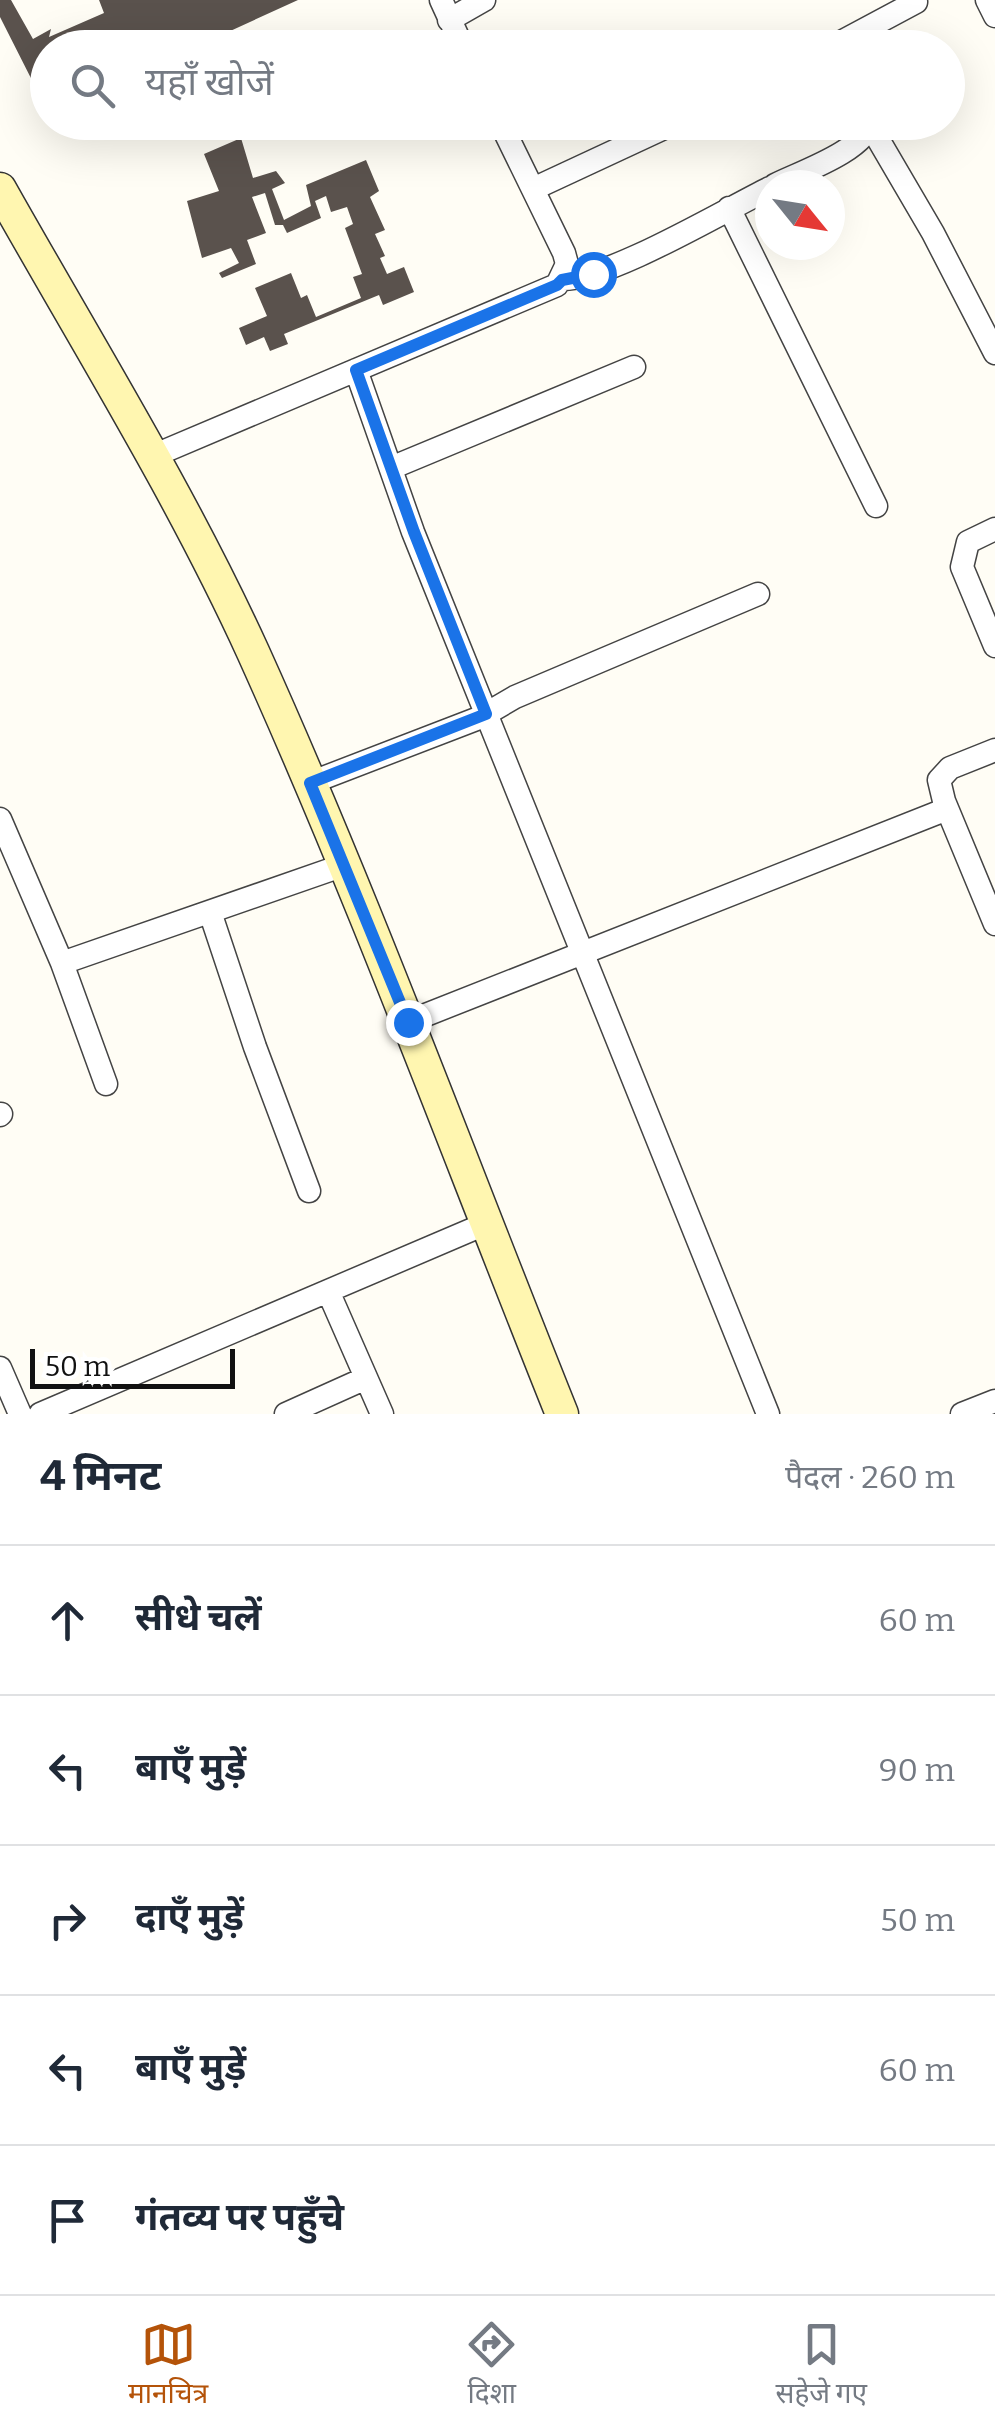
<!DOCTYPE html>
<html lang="hi">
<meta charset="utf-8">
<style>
body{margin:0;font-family:Bitter,"Noto Sans Devanagari",serif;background:#f2f2f3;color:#1f2937}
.compass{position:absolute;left:755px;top:170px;width:90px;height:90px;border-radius:50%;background:#fff;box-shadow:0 10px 40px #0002;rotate:120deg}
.scale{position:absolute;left:30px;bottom:25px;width:205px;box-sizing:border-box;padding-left:10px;border:5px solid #111;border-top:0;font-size:28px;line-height:35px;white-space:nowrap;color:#111;-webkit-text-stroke:8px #fff;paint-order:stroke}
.stop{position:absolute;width:30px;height:30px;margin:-22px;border:8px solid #1a73e8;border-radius:50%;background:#fff}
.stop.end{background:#1a73e8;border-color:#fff;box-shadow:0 2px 10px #0008}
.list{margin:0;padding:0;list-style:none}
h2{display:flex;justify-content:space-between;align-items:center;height:130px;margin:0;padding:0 40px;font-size:42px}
h2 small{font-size:32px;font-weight:400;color:#747a83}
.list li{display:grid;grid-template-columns:65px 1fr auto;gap:30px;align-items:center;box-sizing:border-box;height:150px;padding:0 40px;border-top:2px solid #e0e1e3}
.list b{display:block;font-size:38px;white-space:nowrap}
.list em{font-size:32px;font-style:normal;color:#747a83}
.icon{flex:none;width:55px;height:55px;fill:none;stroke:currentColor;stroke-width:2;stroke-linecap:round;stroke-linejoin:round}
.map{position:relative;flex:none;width:995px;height:1414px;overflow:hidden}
.search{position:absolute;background:#fff;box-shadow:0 10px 40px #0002;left:30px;right:30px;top:30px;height:110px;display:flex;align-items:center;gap:25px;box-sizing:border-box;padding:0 35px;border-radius:55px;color:#747a83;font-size:38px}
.sheet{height:880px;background:#fff}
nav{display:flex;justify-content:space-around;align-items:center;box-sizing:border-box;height:140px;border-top:2px solid #e0e1e3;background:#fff;font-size:28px;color:#747a83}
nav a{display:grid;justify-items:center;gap:5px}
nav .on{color:#b45309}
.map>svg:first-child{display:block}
.building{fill:#5a524d}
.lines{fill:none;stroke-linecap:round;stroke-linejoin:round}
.minor-casing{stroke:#444;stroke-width:25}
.secondary-casing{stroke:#333;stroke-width:35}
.minor{stroke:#fff;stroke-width:22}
.secondary{stroke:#fff6b0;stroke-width:32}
.route{stroke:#1a73e8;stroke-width:12}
</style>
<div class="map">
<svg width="995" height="1414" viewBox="0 0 995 1414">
<rect width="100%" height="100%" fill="#fffdf5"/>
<path class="building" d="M0,0H11L33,39L51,29L49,37L104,13L99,0H298L193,48H48V102H43L0,17Z
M241,138L253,178L276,171L285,183L272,189L284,220L311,206L306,185L366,160L379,191L370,197L385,230L375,234L385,256L380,258L387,274L404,267L414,292L383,305L379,295L284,334L288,344L270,351L264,337L246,345L239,328L267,316L255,288L291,273L301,298L307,295L316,317L361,298L353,277L362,274L345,228L353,224L347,207L331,212L326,196L315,201L321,218L287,233L283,225H275L265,193L252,197L266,233L247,240L256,264L222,278L219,273L239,263L231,248L202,258L187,201L219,191L204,154Z"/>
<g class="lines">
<defs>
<path id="minor" d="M441,0L463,48
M987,0L995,16
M449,20L484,0
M830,48L916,2
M871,127L933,233L995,353
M775,185C801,172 864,151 871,122
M533,189L677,122
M729,208L876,506
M562,279C608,280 723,211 770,188
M356,370L413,532L768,1414
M153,456L557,285L567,264L564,253L500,122
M391,468L634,367
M995,529L968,542L962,567L995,646
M995,750L950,768L939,780L944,801L995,924
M310,783L479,718L515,697L758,594
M0,819L62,963L106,1084
M210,912L255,1047L309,1191
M62,963L344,865
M408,1022L947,809
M0,1115L1,1114
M328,1291L382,1414
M0,1368L20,1414
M40,1414L485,1224
M286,1414L366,1378
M962,1414L995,1401"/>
<path id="secondary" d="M0,189C86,342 180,492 253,652C366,902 460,1160 562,1414"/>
</defs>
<use href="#minor" class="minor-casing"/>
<use href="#secondary" class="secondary-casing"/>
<use href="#minor" class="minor"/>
<use href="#secondary" class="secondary"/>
</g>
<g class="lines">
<path class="route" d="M408,1022L310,783L486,714L414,532L356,370L557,285L562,280L593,274"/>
</g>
</svg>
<svg class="compass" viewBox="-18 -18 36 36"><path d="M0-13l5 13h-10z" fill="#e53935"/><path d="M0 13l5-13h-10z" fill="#747a83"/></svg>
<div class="scale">50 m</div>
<div class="stop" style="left:593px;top:274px"></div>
<div class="stop end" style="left:408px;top:1022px"></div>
<div class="search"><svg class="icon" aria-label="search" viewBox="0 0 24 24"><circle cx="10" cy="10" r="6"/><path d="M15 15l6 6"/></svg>यहाँ खोजें</div>
</div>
<section class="sheet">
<h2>4 मिनट<small>पैदल · 260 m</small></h2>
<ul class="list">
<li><svg class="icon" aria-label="ahead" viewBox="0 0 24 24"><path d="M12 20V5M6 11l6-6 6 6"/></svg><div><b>सीधे चलें</b></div><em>60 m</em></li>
<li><svg class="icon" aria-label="left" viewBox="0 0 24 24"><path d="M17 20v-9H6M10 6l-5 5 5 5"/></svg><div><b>बाएँ मुड़ें</b></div><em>90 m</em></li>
<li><svg class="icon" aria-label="right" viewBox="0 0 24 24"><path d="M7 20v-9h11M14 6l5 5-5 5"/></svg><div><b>दाएँ मुड़ें</b></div><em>50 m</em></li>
<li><svg class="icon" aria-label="left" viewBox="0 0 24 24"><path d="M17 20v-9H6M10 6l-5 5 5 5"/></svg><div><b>बाएँ मुड़ें</b></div><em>60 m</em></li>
<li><svg class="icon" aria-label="arrive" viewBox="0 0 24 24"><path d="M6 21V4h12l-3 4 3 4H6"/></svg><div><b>गंतव्य पर पहुँचे</b></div></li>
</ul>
</section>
<nav>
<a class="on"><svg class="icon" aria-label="map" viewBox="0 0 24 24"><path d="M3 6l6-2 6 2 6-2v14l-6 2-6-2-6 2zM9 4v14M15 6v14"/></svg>मानचित्र</a>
<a><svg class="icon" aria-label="directions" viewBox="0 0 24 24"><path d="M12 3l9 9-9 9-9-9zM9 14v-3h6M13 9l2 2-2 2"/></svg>दिशा</a>
<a><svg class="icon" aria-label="saved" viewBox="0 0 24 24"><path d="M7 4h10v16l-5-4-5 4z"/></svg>सहेजे गए</a>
</nav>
